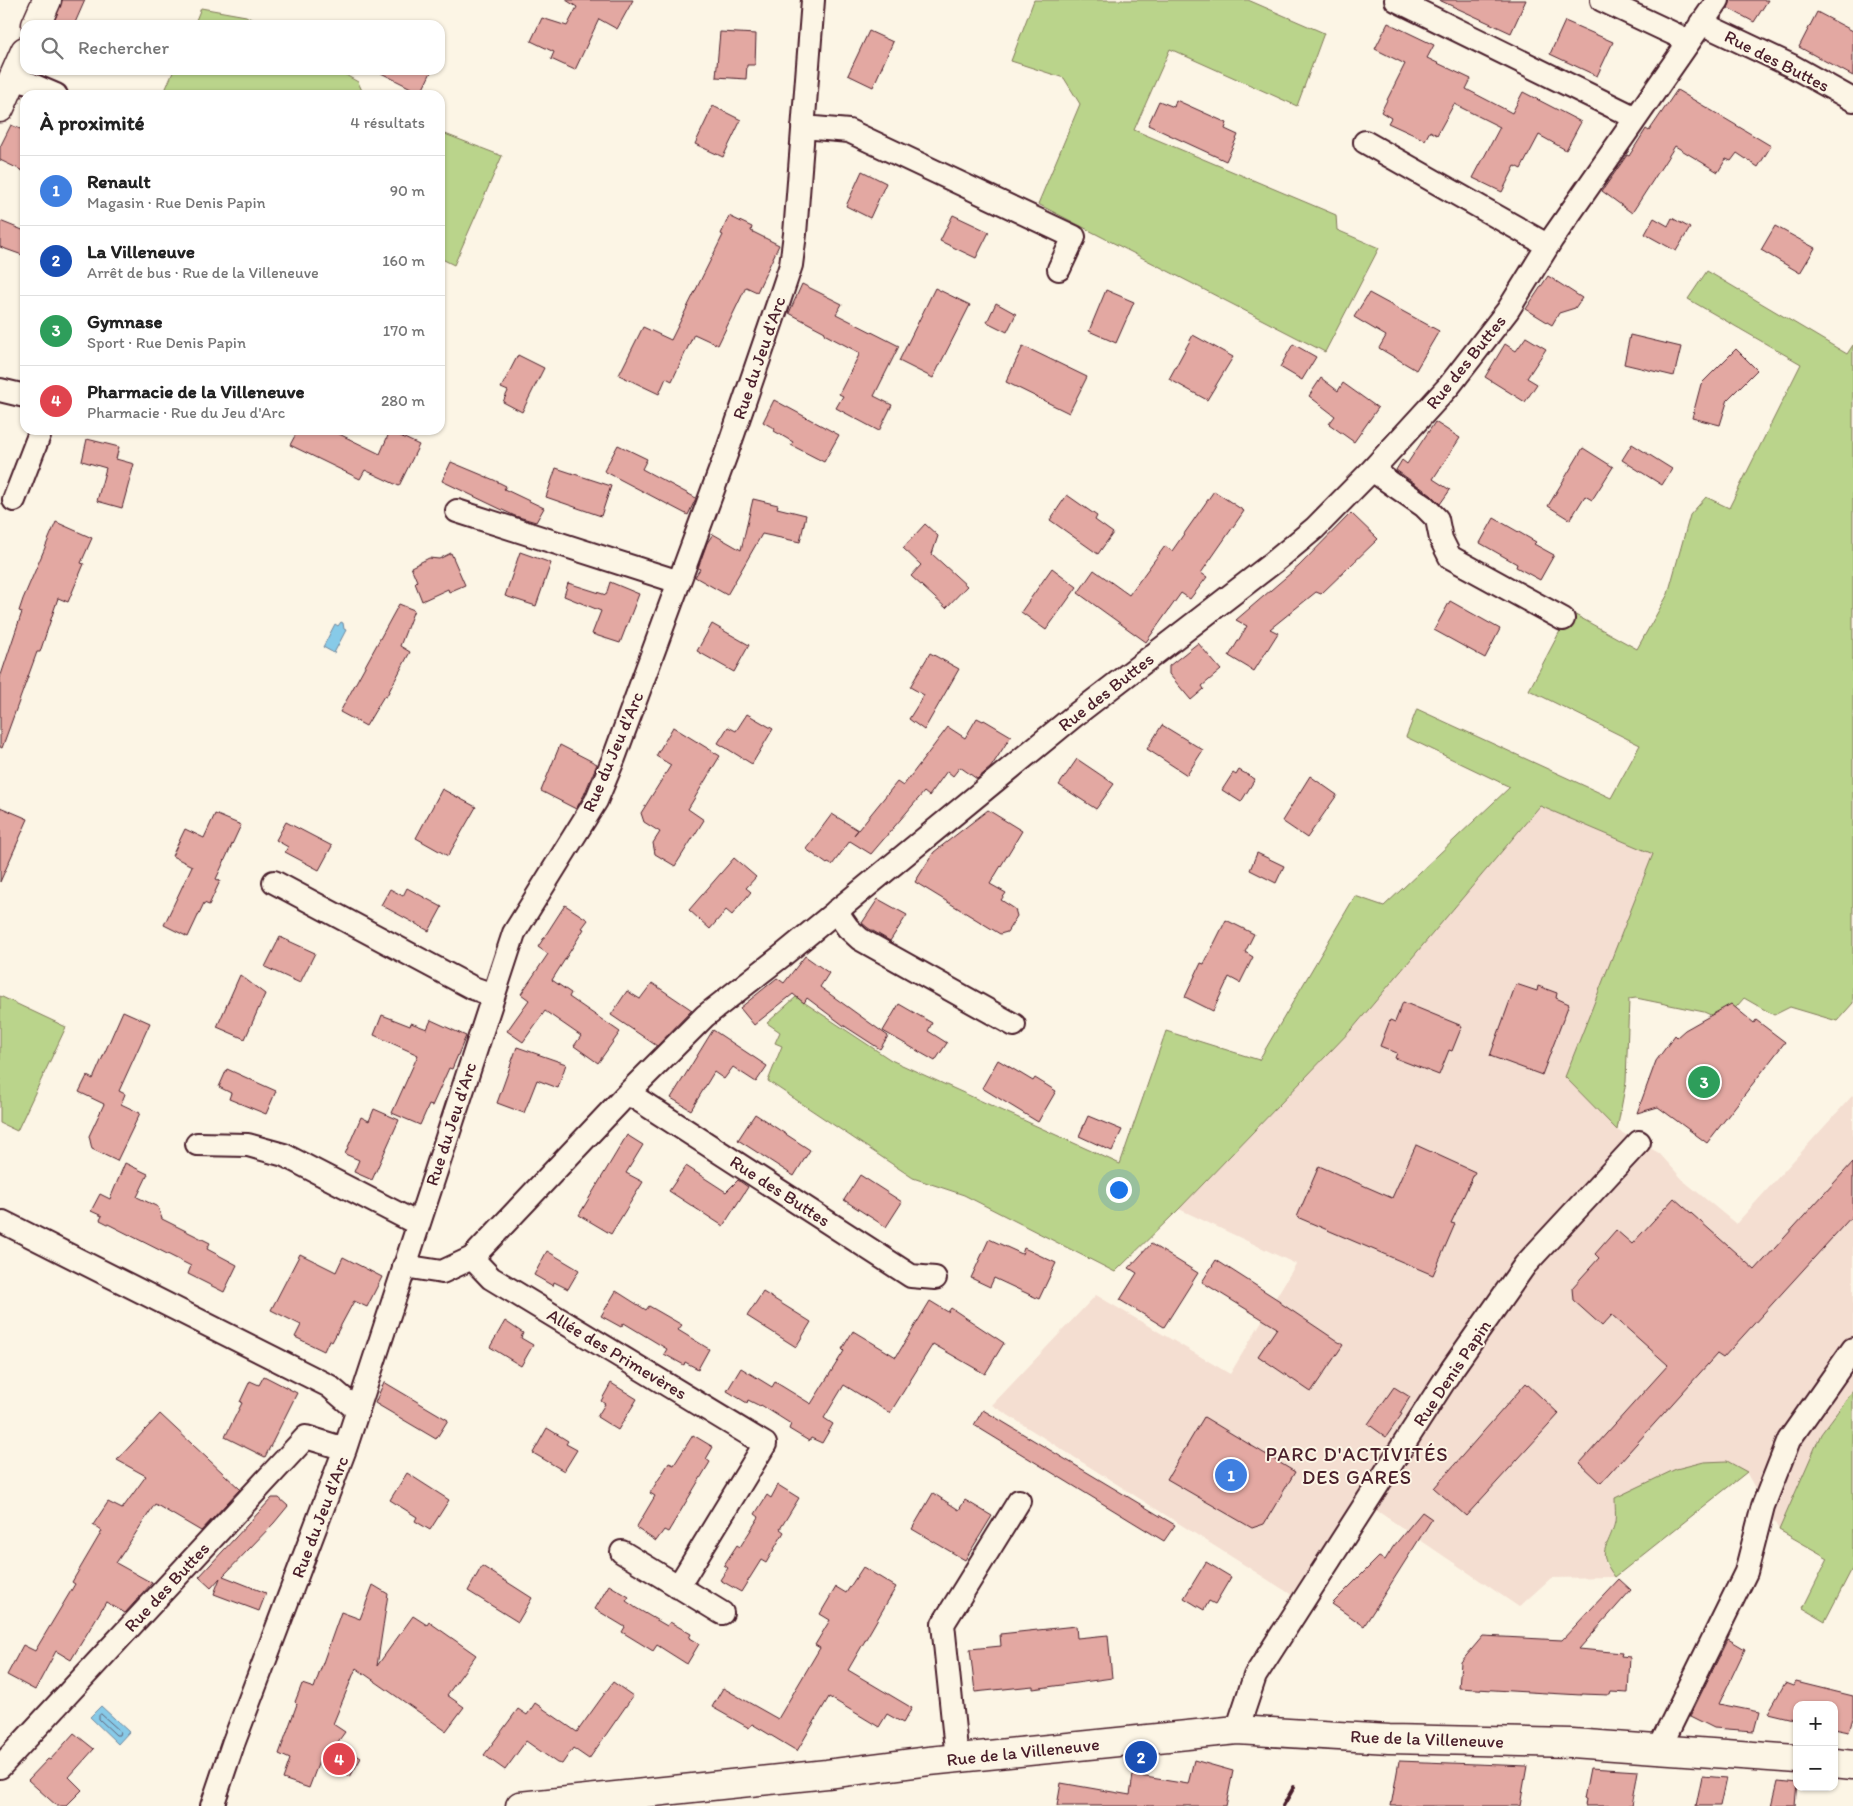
<!DOCTYPE html>
<html lang="fr">
<meta charset="utf-8">
<style>
body{margin:0;font-family:Itim,sans-serif;background:#f2f2f2;color:#222}
.controls{position:absolute;right:15px;bottom:15px;display:grid;overflow:hidden;border-radius:10px;box-shadow:0 1px 4px #0004}
.controls button{width:45px;height:45px;display:grid;place-items:center;padding:0;border:0;border-bottom:1px solid #e0e0e0;background:#fff;color:#222;font:25px sans-serif}
.you{position:absolute;left:1118px;top:1189px;width:18px;height:18px;margin:-12px;border:4px solid #fff;border-radius:50%;background:#1a73e8;box-shadow:0 0 0 8px #1a73e833}
.badge{display:grid;place-items:center;width:32px;height:32px;border-radius:50%;background:#db2777;color:#fff;font-size:16px;font-weight:700}
.pin{position:absolute;translate:-50% -50%;border:2px solid #fff;box-shadow:0 1px 5px #0006}
.list{margin:0;padding:0;list-style:none}
h2{display:flex;justify-content:space-between;align-items:center;height:65px;margin:0;padding:0 20px;font-size:21px}
h2 small{font-size:16px;font-weight:400;color:#767676}
.list li{display:grid;grid-template-columns:32px 1fr auto;gap:15px;align-items:center;box-sizing:border-box;height:70px;padding:0 20px;border-top:1px solid #e0e0e0}
.list b{display:block;font-size:19px;white-space:nowrap}
.list p{margin:0;font-size:16px;white-space:nowrap;color:#767676}
.list em{font-size:16px;font-style:normal;color:#767676}
.icon{flex:none;width:28px;height:28px;fill:none;stroke:currentColor;stroke-width:2;stroke-linecap:round;stroke-linejoin:round}
.map{position:relative;flex:none;width:1853px;height:1806px;overflow:hidden}
.search{position:absolute;background:#fff;box-shadow:0 1px 4px #0004;left:20px;top:20px;width:425px;height:55px;display:flex;align-items:center;gap:12px;box-sizing:border-box;padding:0 18px;border-radius:15px;color:#767676;font-size:19px}
.panel{position:absolute;background:#fff;box-shadow:0 1px 4px #0004;left:20px;top:90px;width:425px;height:345px;border-radius:15px}
.map>svg:first-child{display:block}
.built{fill:#f4ded1}
.green{fill:#bad48b;stroke:#827a5b}
.water{fill:#87cae8;stroke:#6f869c}
.lines{fill:none;stroke-linecap:round;stroke-linejoin:round}
.shore{stroke:#626377;stroke-width:1}
.building{fill:#e3a8a2;stroke:#4a1f2b}
.minor-casing{stroke:#4a1f2b;stroke-width:26}
.tertiary-casing{stroke:#4a1f2b;stroke-width:31}
.secondary-casing{stroke:#4a1f2b;stroke-width:31}
.minor{stroke:#fcf5e5;stroke-width:22}
.tertiary{stroke:#fcf5e5;stroke-width:28}
.secondary{stroke:#fcf5e5;stroke-width:28}
.rail{stroke:#4a1f2b;stroke-width:4}
.labels{text-anchor:middle;stroke-width:4;stroke-linejoin:round;paint-order:stroke}
.street-label{font-size:18px;fill:#4a1f2b;stroke:#fcf5e5}
.quarter-label{font-size:20px;letter-spacing:1px;fill:#4a1f2b;stroke:#fcf5e5}
</style>
<div class="map">
<svg width="1853" height="1806" viewBox="0 0 1853 1806">
<rect width="100%" height="100%" fill="#fcf5e5"/>
<filter id="ink" filterUnits="userSpaceOnUse"><feTurbulence type="fractalNoise" baseFrequency=".02" numOctaves="2"/><feDisplacementMap in="SourceGraphic" scale="10" xChannelSelector="R" yChannelSelector="G"/><feConvolveMatrix kernelMatrix="1 2 1 2 8 2 1 2 1" color-interpolation-filters="sRGB"/></filter>
<g filter="url(#ink)">
<path class="built" d="M1540,806L1654,854L1566,1077L1617,1130L1659,1153L1685,1182L1736,1224L1853,1095V1391L1821,1434L1779,1530L1746,1472L1615,1498V1521L1605,1549L1604,1562L1615,1577L1551,1578L1519,1607L1373,1508L1314,1609L992,1405L1096,1295L1230,1374L1296,1264L1179,1209L1353,1028Z"/>
<path class="green" d="M1034,0H1248L1324,33L1297,106L1170,49L1134,130L1336,215L1337,230L1379,248L1325,352L1038,204L1080,104L1064,78L1011,61Z
M201,8L246,16L261,25H194Z
M174,70H337L358,82L364,95H163Z
M440,132L502,156L454,265L440,258Z
M1707,271L1847,354L1853,345V1003L1837,1021L1790,1007L1774,1015L1744,998L1724,1021L1704,1012L1636,998L1629,999L1626,1082L1617,1130L1565,1077L1653,854L1540,806L1353,1028L1179,1209L1115,1272L964,1195L913,1178L768,1081L782,1046L775,1043L780,1032L767,1023L796,997L891,1060L1120,1164L1166,1031L1259,1060L1355,896L1384,906L1510,787L1406,737L1417,709L1611,798L1640,745L1529,690L1570,612L1637,649L1668,594L1690,515L1706,497L1729,508L1801,364L1688,299Z
M0,996L66,1027L17,1131L0,1123Z
M1853,1391V1567L1825,1621L1803,1608L1828,1558L1779,1530L1821,1434Z
M1727,1461L1747,1472L1615,1577C1595,1550 1608,1550 1615,1522C1616,1515 1615,1506 1615,1498L1676,1469L1704,1462Z"/>
<path class="water" d="M341,622L343,623L344,629L346,630L334,653L323,647L335,624L338,626Z
M101,1706L129,1732L118,1744L90,1717Z"/>
<g class="lines">
<path class="shore" d="M101,1714L120,1731L119,1735H116L99,1719V1716Z"/>
</g>
<path class="building" d="M62,0H85L74,25H53Z
M566,0H633L617,29L599,19L575,70L551,59L554,52L531,41L542,18L567,26L577,7Z
M1439,0H1526L1511,33Z
M1731,0H1768L1754,22L1728,8Z
M1817,12L1853,31V76L1799,47Z
M1565,21L1613,42L1597,76L1550,54Z
M1388,23L1434,45L1427,58L1471,79L1466,89L1512,113L1523,92L1581,122L1566,150L1539,135L1521,169L1515,166L1502,192L1473,178L1500,127L1454,104L1437,135L1430,131L1425,140L1388,123L1391,118L1381,112L1405,64L1375,49Z
M869,31L893,42L873,87L848,75Z
M720,32L756,34L755,65H747L746,79L716,77Z
M375,70H432L421,93Z
M1677,90L1771,146L1758,167L1737,153L1731,161L1726,159L1718,172L1675,146L1632,213L1602,191L1627,155L1629,156L1646,129L1649,131Z
M1176,100L1227,123L1225,129L1238,135L1226,161L1148,125L1159,101L1174,107Z
M713,106L741,120L723,157L695,144Z
M11,125L25,131V172L0,160V147Z
M862,171L886,183L870,218L846,206Z
M953,215L989,232L976,258L940,241Z
M729,216L752,227L751,231L779,245L757,292L746,287L718,345L694,334L672,381L666,378L659,394L619,375L643,327L671,340L723,235L721,234Z
M1654,218L1668,226L1672,218L1690,228L1676,251L1645,234Z
M0,221L25,231V256L0,247Z
M1775,226L1815,248L1800,273L1761,250Z
M1548,276L1582,298L1575,308L1559,313L1552,325L1526,309Z
M802,284L842,304L836,314L899,346L874,396L892,405L879,431L836,408L843,396L839,394L860,353L824,334L825,332L789,313Z
M935,288L970,305L933,378L899,361Z
M1106,290L1134,302L1116,343L1089,331Z
M1369,293L1439,331L1416,370L1379,348L1386,336L1354,317Z
M996,303L1016,314L1007,332L987,322Z
M1193,335L1233,357L1207,400L1169,379Z
M1630,335L1681,347L1674,376L1624,364Z
M1526,337L1546,349L1527,378L1537,384L1525,402L1485,377L1505,344L1516,351Z
M1293,344L1316,357L1302,380L1280,367Z
M1023,346L1087,377L1069,413L1006,382Z
M1736,349L1757,370L1728,399L1720,425L1692,418L1701,384Z
M518,355L544,368L522,412L503,402L508,391L501,388Z
M1321,378L1338,391L1343,383L1378,408L1354,442L1329,424L1335,416L1309,396Z
M774,400L839,435L824,462L791,445L793,442L774,431L775,429L763,422Z
M1435,422L1460,438L1433,479L1450,490L1440,504L1431,495L1396,470L1402,460L1407,464Z
M298,430H331L380,454L390,431L419,445L399,486L365,470L360,479L290,445Z
M87,439L119,447L116,459L134,464L122,508L97,501L106,468L82,461Z
M1632,444L1672,469L1662,485L1622,460Z
M618,445L647,459L642,469L696,498L688,515L604,471Z
M1583,448L1613,467L1592,500L1585,496L1570,520L1548,506Z
M451,462L494,480L506,486L504,489L544,508L536,522L515,516L442,481Z
M556,468L611,486L601,516L546,497Z
M1214,491L1244,511L1201,573L1207,577L1190,599L1181,593L1146,642L1078,593L1094,570L1129,595L1165,546L1172,551Z
M1067,495L1097,516L1095,520L1113,533L1098,554L1050,520Z
M753,499L778,505L777,508L806,515L800,542L762,534L727,595L695,577L700,569L698,568L707,543L713,534L741,550Z
M1351,513L1378,539L1321,594L1316,592L1270,629L1278,633L1254,671L1229,656L1247,626L1236,620L1299,566Z
M1494,518L1536,542L1534,544L1554,555L1540,580L1516,567L1517,564L1480,543Z
M56,522L92,538L81,563L84,564L68,602L58,598L40,652H37L2,748L0,747V678L22,612L19,611L23,599Z
M925,524L938,536L932,554L967,586L946,608L911,576L921,565L903,548Z
M520,552L551,563L536,606L505,596Z
M451,553L465,585L449,592L448,589L422,601L415,583L417,581L411,567L429,558L439,559Z
M1052,568L1077,587L1046,630L1021,612Z
M610,582L639,594L620,643L592,634L601,611L564,596L568,583L606,595Z
M1450,601L1500,629L1485,658L1434,630Z
M399,604L414,610L400,646L410,652L386,697L384,696L366,726L340,712Z
M712,624L749,645L734,672L697,651Z
M1198,643L1221,670L1202,686L1204,689L1191,700L1169,674V666Z
M930,653L959,669L924,730L909,719L924,695L910,687Z
M747,714L773,729L752,764L718,743L728,727L736,731Z
M977,718L983,721L984,720L1011,736L991,767L977,779L960,767L953,776L947,771L929,796L924,792L871,854L850,841L832,865L828,863L827,864L806,849L832,814L858,830L854,835L897,782L903,786L948,727L965,738Z
M1162,725L1203,750L1187,775L1147,749Z
M673,727L720,756L688,809L704,820L675,866L655,854L653,843L660,832L644,822L641,813L671,765L656,756Z
M560,745L597,764L584,795L576,809L541,791Z
M1077,759L1114,784L1096,809L1059,785Z
M1239,770L1255,779L1241,802L1222,790L1233,773L1236,775Z
M1310,776L1337,795L1307,838L1282,821Z
M442,789L476,807L448,856L416,838Z
M0,807L28,819L0,882Z
M988,810L1022,831L990,884L1006,893L1001,900L1015,909L1017,916L1007,932L1000,934L915,882L934,852Z
M215,814L241,825L216,879L220,881L209,905L204,903L188,937L164,925L192,866L172,856L185,829L204,838Z
M286,822L332,846L319,870L285,852L288,847L276,840Z
M1257,853L1284,866L1276,883L1250,870Z
M734,858L756,877L746,888L751,892L732,915L726,910L710,929L689,910Z
M407,888L442,907L429,931L381,905L390,889L403,896Z
M878,899L907,915L890,941L868,928L862,923Z
M565,905L588,920L582,928L584,929L552,980L571,993L569,997L620,1032L598,1063L574,1046L581,1036L545,1011L523,1042L507,1031L529,1000L521,994L548,954L538,947Z
M1226,920L1254,934L1245,952L1253,957L1240,983L1229,977L1213,1011L1185,997L1201,963L1204,964Z
M280,937L315,953L300,983L265,967Z
M805,956L829,973L820,987L888,1036L880,1049L843,1025L807,998L804,1003L793,994L754,1025L740,1008L777,978L784,983Z
M240,975L265,994L245,1039L217,1027Z
M652,983L692,1010L657,1046L611,1015L627,991L640,999Z
M1516,984L1537,991L1538,986L1557,993L1556,998L1569,1004L1542,1075L1490,1056Z
M1403,1002L1462,1026L1452,1051L1449,1050L1439,1075L1395,1058L1397,1053L1380,1046L1390,1020L1395,1022Z
M899,1004L932,1023L928,1031L947,1043L935,1061L883,1031Z
M1731,1004L1754,1023L1756,1020L1785,1042L1707,1143L1658,1107L1637,1113L1656,1061L1675,1035L1677,1037L1685,1030Z
M123,1011L150,1023L119,1091L125,1094L121,1104L140,1113L117,1161L92,1149L89,1136L104,1104L79,1092L87,1076L93,1079Z
M382,1015L410,1026L411,1023L427,1029L431,1020L466,1036L452,1069L449,1068L432,1106L429,1105L420,1125L392,1113L418,1055L374,1035Z
M713,1030L767,1066L756,1082L733,1067L724,1079L714,1072L691,1110L671,1098Z
M517,1047L566,1064L558,1088L537,1080L524,1113L497,1103Z
M998,1060L1033,1081L1035,1078L1056,1091L1038,1122L982,1088Z
M227,1069L276,1091L266,1114L229,1099L231,1093L219,1087Z
M374,1109L399,1120L372,1180L354,1172L359,1160L345,1154L361,1117L369,1121Z
M755,1114L810,1150L794,1176L738,1140Z
M1088,1116L1122,1130L1112,1151L1079,1136Z
M627,1135L643,1145L626,1173L643,1182L611,1234L579,1215Z
M1416,1145L1475,1172L1451,1223L1455,1224L1433,1275L1297,1217L1319,1166L1392,1198Z
M1853,1162V1215L1723,1358L1717,1354L1601,1483L1580,1463L1668,1365L1612,1315L1602,1326L1573,1300L1572,1288L1599,1258L1595,1254L1616,1230L1632,1244L1674,1198L1755,1270Z
M125,1163L148,1174L137,1197L158,1207L162,1219L210,1243L207,1249L237,1265L224,1292L188,1274L191,1266L100,1220L102,1216L91,1211L100,1194L110,1199Z
M686,1166L726,1192L738,1180L748,1187L723,1226L669,1191Z
M860,1175L902,1202L886,1227L844,1200Z
M989,1239L1022,1254L1024,1248L1056,1263L1039,1299L994,1278L990,1287L971,1278Z
M1151,1244L1198,1273L1164,1327L1120,1300L1137,1273L1129,1268Z
M547,1251L579,1270L568,1289L554,1282L553,1286L534,1275Z
M300,1254L336,1272L343,1257L382,1277L367,1307L354,1301L332,1342L329,1340L324,1351L295,1337L301,1325L271,1310Z
M1216,1260L1280,1301L1279,1302L1343,1345L1311,1392L1258,1356L1277,1328L1202,1282Z
M616,1291L646,1310L649,1306L682,1325L678,1330L709,1349L698,1369L685,1362L684,1365L664,1354L667,1349L624,1323L621,1327L601,1316Z
M763,1292L811,1322L796,1347L747,1316Z
M930,1301L948,1312L951,1308L1004,1343L985,1374L933,1344L890,1413L844,1385L824,1418L833,1424L822,1443L811,1438L809,1441L789,1429L791,1424L761,1405L760,1406L748,1400L747,1403L727,1391L741,1368L772,1387L775,1382L811,1404L844,1351L842,1349L853,1331L896,1357Z
M505,1321L523,1333L521,1338L533,1345L521,1366L490,1347Z
M264,1376L297,1393L265,1457L225,1437L242,1403L240,1402L250,1381L259,1385Z
M384,1382L448,1420L436,1439L375,1403Z
M611,1383L637,1399L618,1430L597,1417L605,1404L601,1401Z
M1526,1383L1559,1414L1466,1516L1434,1488Z
M1394,1387L1410,1397L1400,1413L1402,1414L1386,1437L1368,1424Z
M983,1410L1175,1525L1164,1541L974,1425Z
M160,1414L240,1489L201,1531L155,1504L116,1563L152,1583L125,1613L106,1602L71,1660L56,1651L35,1690L7,1675L23,1645L35,1651L75,1584L72,1582L102,1531L93,1525L108,1502L122,1509L146,1476L117,1460Z
M1204,1417L1295,1472L1264,1524L1252,1528L1167,1479Z
M547,1428L568,1441L566,1444L577,1450L564,1471L533,1453Z
M693,1435L713,1447L706,1459L710,1462L668,1532L664,1530L656,1541L636,1528L655,1496L650,1493L669,1463L674,1465Z
M407,1473L449,1500L430,1530L415,1521L417,1517L390,1500Z
M778,1485L799,1498L780,1529L784,1532L766,1563L761,1560L741,1592L720,1580L728,1568L724,1565L737,1545L740,1547L759,1517L755,1514L767,1495L771,1498Z
M933,1493L959,1510L965,1500L992,1516L965,1560L912,1529Z
M272,1498H279L288,1506L274,1523L223,1576L266,1593L259,1611L214,1594L220,1578L211,1588L199,1577Z
M1422,1512L1432,1519L1364,1626L1332,1604L1379,1557L1385,1560L1393,1547Z
M1206,1562L1231,1577L1215,1604L1209,1601L1204,1610L1184,1598Z
M482,1566L532,1598L518,1622L468,1591Z
M863,1567L896,1587L848,1670L912,1708L903,1723L887,1714L879,1727L829,1697L797,1751L752,1724L749,1728L712,1707L723,1688L778,1719L820,1648L815,1645L830,1620L820,1614L836,1587L846,1593Z
M1619,1579L1631,1590L1579,1649L1622,1653L1621,1656L1630,1657L1628,1693L1611,1692L1610,1695L1581,1694V1695L1459,1688L1461,1662L1483,1636L1562,1640Z
M373,1585L388,1594L377,1666L413,1616L427,1625L429,1622L476,1655L447,1695L464,1707L446,1731L356,1668L333,1724L345,1732L337,1743L361,1758L350,1777L320,1759L309,1788L283,1779L290,1759L279,1754L297,1704L295,1702L302,1684L314,1688L341,1612L360,1619Z
M609,1585L629,1597L626,1601L636,1608L667,1626L670,1622L691,1634L689,1638L699,1644L687,1664L657,1645L653,1651L622,1632L625,1627L595,1609Z
M1076,1626L1077,1638L1108,1635L1112,1678L1033,1689V1686L975,1692L970,1649L1001,1646L1000,1634Z
M1728,1639L1745,1649L1719,1704L1759,1712L1754,1731L1714,1728L1690,1716Z
M613,1682L633,1696L589,1759L573,1748L562,1764L557,1763L526,1741L505,1770L484,1755L518,1709L527,1715L535,1703L577,1732Z
M1796,1682L1853,1696V1718L1849,1732L1834,1729V1705H1797V1720L1768,1713L1785,1683L1793,1686Z
M74,1733L94,1749L69,1777L82,1790L66,1806H57L28,1780L48,1759L50,1760Z
M1194,1760L1233,1771L1226,1806H1057L1061,1783L1130,1795L1133,1775L1188,1784Z
M1399,1761L1527,1766L1520,1806H1391Z
M1590,1768L1638,1771L1632,1806H1585L1586,1799H1584Z
M1702,1776L1726,1778L1720,1806H1696Z
M1778,1781L1797,1783L1795,1806H1772Z"/>
<g class="lines">
<defs>
<path id="minor" d="M1396,0L1636,118
M1602,0L1689,41
M1701,23L1792,66L1853,100
M14,77L56,95
M803,127L849,131L1074,237L1059,269
M1365,142L1547,245
M0,390L25,396
M1372,470L1424,506L1437,519L1441,539L1450,557L1563,619
M14,500L41,430
M457,511L679,582
M274,882L473,988L493,995
M836,911L848,928L860,939L1014,1025
M628,1093L911,1276L935,1278
M197,1144L248,1145L284,1155L418,1224
M3,1222L329,1386L357,1410
M472,1258L491,1278L765,1444L678,1587
M404,1266L442,1272L472,1258L628,1093L705,1016L783,955L1074,716L1274,562L1315,528L1372,470L1449,386L1508,310L1552,239L1718,0
M622,1552L722,1613
M1237,1730L1255,1676L1452,1369L1525,1265L1639,1142
M1659,1749L1746,1572L1763,1506L1789,1440L1853,1349
M957,1759L943,1624L1019,1501
M0,1767L306,1437L345,1449
M212,1806L233,1744L345,1449L514,933L596,801L614,758L728,449L783,289L791,265L795,234L813,0"/>
<path id="tertiary" d="M36,25L47,0
M0,108L25,51"/>
<path id="secondary" d="M1834,1763L1853,1765
M520,1806L827,1774L929,1761L1237,1730L1389,1739L1572,1743L1797,1759"/>
</defs>
<use href="#minor" class="minor-casing"/>
<use href="#tertiary" class="tertiary-casing"/>
<use href="#secondary" class="secondary-casing"/>
<use href="#minor" class="minor"/>
<use href="#tertiary" class="tertiary"/>
<use href="#secondary" class="secondary"/>
<path class="rail" d="M1283,1806L1294,1787"/>
</g>
</g>
<g class="labels">
<g class="street-label">
<text transform="translate(1777 61) rotate(27)" y="6">Rue des Buttes</text>
<text transform="translate(759 358) rotate(-71)" y="6">Rue du Jeu d'Arc</text>
<text transform="translate(1466 362) rotate(-51)" y="6">Rue des Buttes</text>
<text transform="translate(1106 692) rotate(-38)" y="6">Rue des Buttes</text>
<text transform="translate(613 752) rotate(-67)" y="6">Rue du Jeu d'Arc</text>
<text transform="translate(451 1124) rotate(-72)" y="6">Rue du Jeu d'Arc</text>
<text transform="translate(780 1191) rotate(33)" y="6">Rue des Buttes</text>
<text transform="translate(617 1354) rotate(31)" y="6">Allée des Primevères</text>
<text transform="translate(1452 1373) rotate(-56)" y="6">Rue Denis Papin</text>
<text transform="translate(320 1517) rotate(-69)" y="6">Rue du Jeu d'Arc</text>
<text transform="translate(167 1587) rotate(-47)" y="6">Rue des Buttes</text>
<text transform="translate(1427 1739) rotate(2)" y="6">Rue de la Villeneuve</text>
<text transform="translate(1023 1752) rotate(-6)" y="6">Rue de la Villeneuve</text>
</g>
<g class="quarter-label">
<text x="1357" y="1461">PARC D'ACTIVITÉS<tspan x="1357" dy="23">DES GARES</tspan></text>
</g>
</g>
</svg>
<div class="controls">
<button>+</button>
<button>−</button>
</div>
<div class="you"></div>
<div class="pin badge" style="left:1231px;top:1475px;background:#3f7fe0">1</div>
<div class="pin badge" style="left:1141px;top:1757px;background:#1a4fb4">2</div>
<div class="pin badge" style="left:1704px;top:1082px;background:#2e9e5b">3</div>
<div class="pin badge" style="left:339px;top:1759px;background:#e0444e">4</div>
<div class="search"><svg class="icon" aria-label="search" viewBox="0 0 24 24"><circle cx="10" cy="10" r="6"/><path d="M15 15l6 6"/></svg>Rechercher</div>
<section class="panel">
<h2>À proximité<small>4 résultats</small></h2>
<ul class="list">
<li><span class="badge" style="background:#3f7fe0">1</span><div><b>Renault</b><p>Magasin · Rue Denis Papin</p></div><em>90 m</em></li>
<li><span class="badge" style="background:#1a4fb4">2</span><div><b>La Villeneuve</b><p>Arrêt de bus · Rue de la Villeneuve</p></div><em>160 m</em></li>
<li><span class="badge" style="background:#2e9e5b">3</span><div><b>Gymnase</b><p>Sport · Rue Denis Papin</p></div><em>170 m</em></li>
<li><span class="badge" style="background:#e0444e">4</span><div><b>Pharmacie de la Villeneuve</b><p>Pharmacie · Rue du Jeu d'Arc</p></div><em>280 m</em></li>
</ul>
</section>
</div>
